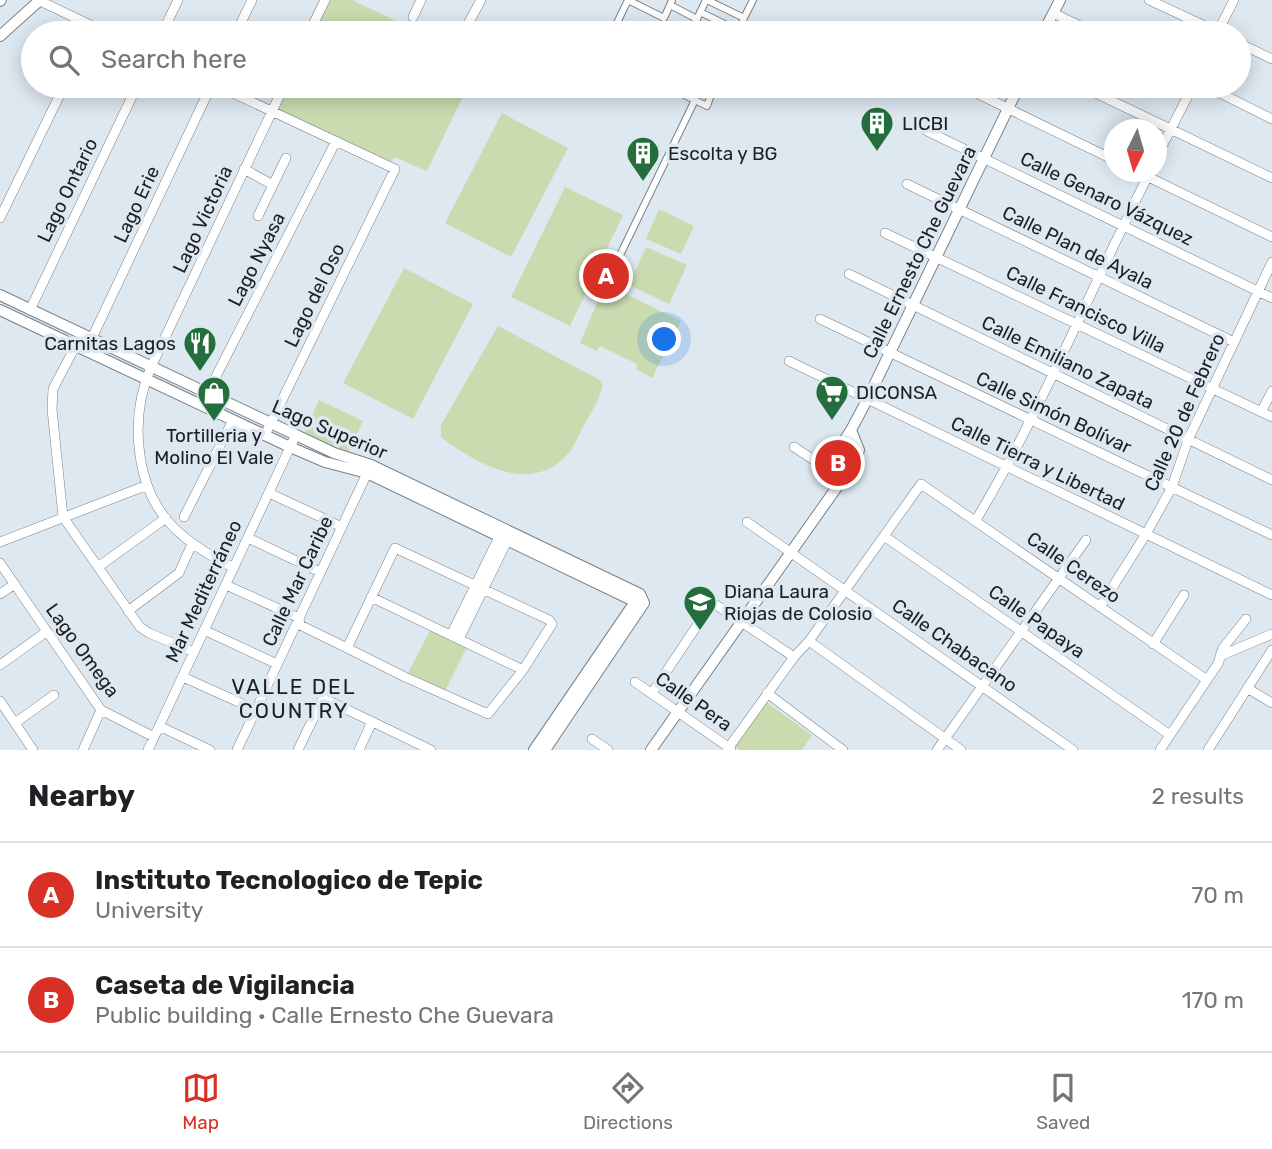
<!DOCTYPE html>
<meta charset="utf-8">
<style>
body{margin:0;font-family:Rubik,sans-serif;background:#f2f2f2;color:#202124}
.compass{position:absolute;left:1104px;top:119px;width:63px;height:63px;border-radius:50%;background:#fff;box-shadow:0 4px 18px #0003;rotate:185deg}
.you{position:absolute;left:665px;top:340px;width:24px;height:24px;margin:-18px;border:5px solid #fff;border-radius:50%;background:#1a73e8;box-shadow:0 0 0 10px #1a73e833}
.badge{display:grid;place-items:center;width:46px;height:46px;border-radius:50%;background:#d93025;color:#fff;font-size:23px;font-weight:700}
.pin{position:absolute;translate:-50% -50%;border:4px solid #fff;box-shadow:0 2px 7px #0006}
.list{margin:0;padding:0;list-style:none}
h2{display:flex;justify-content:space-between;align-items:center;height:91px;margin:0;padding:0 28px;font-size:30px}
h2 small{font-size:23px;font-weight:400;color:#757577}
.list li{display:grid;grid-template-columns:46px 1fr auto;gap:21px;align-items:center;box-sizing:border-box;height:105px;padding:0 28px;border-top:2px solid #e0e0e0}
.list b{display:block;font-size:26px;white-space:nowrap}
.list p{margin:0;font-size:23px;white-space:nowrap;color:#757577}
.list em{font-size:23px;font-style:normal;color:#757577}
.icon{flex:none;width:38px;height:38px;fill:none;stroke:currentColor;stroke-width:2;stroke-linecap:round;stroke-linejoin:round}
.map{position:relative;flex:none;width:1272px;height:750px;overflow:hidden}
.search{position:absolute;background:#fff;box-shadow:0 4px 18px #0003;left:21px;right:21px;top:21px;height:77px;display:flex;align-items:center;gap:18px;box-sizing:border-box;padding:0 24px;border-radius:38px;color:#757577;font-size:26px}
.sheet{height:301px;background:#fff}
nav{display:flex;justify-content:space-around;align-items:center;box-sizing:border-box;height:98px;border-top:2px solid #e0e0e0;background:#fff;font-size:19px;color:#757577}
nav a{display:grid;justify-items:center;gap:4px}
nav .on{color:#d93025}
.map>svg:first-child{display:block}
.green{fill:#cadbaf}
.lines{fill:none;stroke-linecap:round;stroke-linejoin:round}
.pedestrian-casing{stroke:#79828a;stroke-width:8}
.minor-casing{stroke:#79828a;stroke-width:10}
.tertiary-casing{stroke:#79828a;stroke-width:12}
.pedestrian{stroke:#fff;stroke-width:6}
.minor{stroke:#fff;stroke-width:9}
.tertiary{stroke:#fff;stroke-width:10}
.labels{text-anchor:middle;stroke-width:7;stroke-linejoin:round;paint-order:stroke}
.poi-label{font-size:19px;fill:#1c1f23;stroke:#dee8f1;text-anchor:start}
.street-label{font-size:19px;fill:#1c1f23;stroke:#dee8f1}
.neighbourhood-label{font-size:21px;letter-spacing:2px;fill:#1c1f23;stroke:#dee8f1}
</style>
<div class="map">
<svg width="1272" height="750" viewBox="0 0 1272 750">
<rect width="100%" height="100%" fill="#dee8f1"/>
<path class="green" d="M319,0H352L421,33H303Z
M278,86H468L427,171L394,157L390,164L268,107Z
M502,113L568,148L511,257L445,223Z
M565,187L623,215L570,326L511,297Z
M659,209L694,226L681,254L646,239Z
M646,247L687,265L669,304L629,285Z
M404,268L473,304L413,419L343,383Z
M605,284L681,321L652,378L636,369L637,364L600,346L597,351L580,343Z
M498,326L600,380L603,386C599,400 591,413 584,425C578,436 573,450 564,458C527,494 474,462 441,437V425Z
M319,400L363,421L348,453L304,434Z
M432,627L468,645L444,693L407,675Z
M766,702L812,735L802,750H740L734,746Z"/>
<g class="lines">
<defs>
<path id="pedestrian" d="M672,0L670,5L697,19L706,0
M707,0L744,18L753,0
M700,12L739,31L744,18
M634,33L616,25L628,0L664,18L670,5
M689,33L697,19
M666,86L707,106L714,86
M608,280L695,100"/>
<path id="minor" d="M38,0L107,33
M1149,0L1220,33
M1053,13L1095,33
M413,17L421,0
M162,33L178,0
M236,33L252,0
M309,33L325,0
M463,33L481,0
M1217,33L1234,0
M1239,43L1272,59
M218,86L395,169L265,435
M1081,86L1272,178
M1206,86L1272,119
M972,91L1114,160
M927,131L1272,298
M1156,158L1193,86
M244,169L273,185
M1138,172L1272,237
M907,184L1234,342
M258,216L286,158
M0,218L64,86
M885,233L1272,417
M849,274L1272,480
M30,310L137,86
M820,319L1272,535
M92,338L211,86
M76,345L53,389L52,409L63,517L140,627L149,633L194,652
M789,361L1272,595
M207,394L336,141
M1261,412L1272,391
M794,447L826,468
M269,493L342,527
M184,517L233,420
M976,520C1043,408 1091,287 1150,172
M747,522L1073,750
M884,536L1170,735
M248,538L320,572
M0,542L145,486
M395,548L549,620L552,624L523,670L488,714L405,677L347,648Z
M0,563L101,710L154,737
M98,567L166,518
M234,568C178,540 145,511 139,447C136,418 140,393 151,367L284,86
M226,585L299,618L300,625L347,648
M695,591L794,657
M0,594L15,584
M371,597L523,670
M1100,607L1146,534L1172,487L1188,440L1272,262
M128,611L179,573L192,544
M204,630L277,664
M451,635L501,533
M459,639L509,537
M809,641L961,750
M1153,644L1184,595
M1220,656L1223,648L1246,619
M0,665L46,632
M183,677L256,710
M635,682L731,749
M1247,688L1272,703
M652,693L712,603
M767,693L843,750
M0,701L33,750
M15,723L54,695
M159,726L210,750
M592,739L608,750
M83,750L101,710
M148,750L293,441
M237,750L370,467
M298,750L323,698L431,750
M359,750L372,722
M727,750L794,657L809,641L921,484L1207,680
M937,750L1086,540
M1160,750L1219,662L1220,656L1272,634
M1208,750L1272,650"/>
<path id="tertiary" d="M0,1L1,0
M1043,33L1060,0
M0,36L40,0
M0,295L334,453L371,465L640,594L644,603L545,750
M0,310L290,447L325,462L367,473L636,602
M843,479L826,468L851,430L867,400L1019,86
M534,750L639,596
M651,750L854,463L859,450L851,430"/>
</defs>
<use href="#pedestrian" class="pedestrian-casing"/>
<use href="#minor" class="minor-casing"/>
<use href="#tertiary" class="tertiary-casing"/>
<use href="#pedestrian" class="pedestrian"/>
<use href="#minor" class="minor"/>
<use href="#tertiary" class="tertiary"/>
</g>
<defs>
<symbol id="building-pin" viewBox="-11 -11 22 30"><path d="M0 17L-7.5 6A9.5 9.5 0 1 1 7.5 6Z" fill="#236e3c" stroke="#dee8f1"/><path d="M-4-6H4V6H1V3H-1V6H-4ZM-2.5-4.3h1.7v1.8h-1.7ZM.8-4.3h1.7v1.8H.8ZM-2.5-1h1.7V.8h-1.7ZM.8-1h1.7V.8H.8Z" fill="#fff"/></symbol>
<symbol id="restaurant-pin" viewBox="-11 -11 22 30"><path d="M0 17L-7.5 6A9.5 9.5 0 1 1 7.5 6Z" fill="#236e3c" stroke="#dee8f1"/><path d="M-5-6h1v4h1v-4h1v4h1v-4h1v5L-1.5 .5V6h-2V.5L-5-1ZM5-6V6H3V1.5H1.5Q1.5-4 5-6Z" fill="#fff"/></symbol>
<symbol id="supermarket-pin" viewBox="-11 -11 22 30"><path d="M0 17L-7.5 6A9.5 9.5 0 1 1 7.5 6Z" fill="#236e3c" stroke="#dee8f1"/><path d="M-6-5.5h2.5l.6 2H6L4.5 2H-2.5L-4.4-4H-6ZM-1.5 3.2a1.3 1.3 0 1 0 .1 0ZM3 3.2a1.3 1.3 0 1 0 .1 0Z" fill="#fff"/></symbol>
<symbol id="shop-pin" viewBox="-11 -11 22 30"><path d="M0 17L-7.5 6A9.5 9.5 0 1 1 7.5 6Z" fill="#236e3c" stroke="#dee8f1"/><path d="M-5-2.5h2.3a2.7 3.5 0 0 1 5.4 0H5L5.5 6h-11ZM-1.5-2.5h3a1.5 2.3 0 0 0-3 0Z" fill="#fff"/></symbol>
<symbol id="school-pin" viewBox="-11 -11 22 30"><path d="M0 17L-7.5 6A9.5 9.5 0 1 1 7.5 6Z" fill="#236e3c" stroke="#dee8f1"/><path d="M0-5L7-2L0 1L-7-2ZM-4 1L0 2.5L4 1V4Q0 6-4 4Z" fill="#fff"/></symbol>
</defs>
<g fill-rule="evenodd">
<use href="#building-pin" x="858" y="104" width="38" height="52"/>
<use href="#building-pin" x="624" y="134" width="38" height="52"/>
<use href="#restaurant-pin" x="181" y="324" width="38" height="52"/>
<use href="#supermarket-pin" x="813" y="373" width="38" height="52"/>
<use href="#shop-pin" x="195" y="374" width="38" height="52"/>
<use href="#school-pin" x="681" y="583" width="38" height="52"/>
</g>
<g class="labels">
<g class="poi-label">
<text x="902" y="130">LICBI</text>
<text x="668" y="160">Escolta y BG</text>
<text x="176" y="350" text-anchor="end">Carnitas Lagos</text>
<text x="856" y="399">DICONSA</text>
<text x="214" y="442" text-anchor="middle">Tortilleria y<tspan x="214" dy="22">Molino El Vale</tspan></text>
<text x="724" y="598">Diana Laura<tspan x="724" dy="22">Riojas de Colosio</tspan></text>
</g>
<g class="street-label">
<text transform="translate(67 190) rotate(-64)" y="7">Lago Ontario</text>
<text transform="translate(1107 198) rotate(26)" y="7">Calle Genaro Vázquez</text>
<text transform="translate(136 204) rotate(-65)" y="7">Lago Erie</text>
<text transform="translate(202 219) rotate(-65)" y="7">Lago Victoria</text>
<text transform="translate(1078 247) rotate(26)" y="7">Calle Plan de Ayala</text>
<text transform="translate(919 252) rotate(-64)" y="7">Calle Ernesto Che Guevara</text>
<text transform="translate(256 259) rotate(-63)" y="7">Lago Nyasa</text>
<text transform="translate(314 295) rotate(-64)" y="7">Lago del Oso</text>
<text transform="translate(1086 309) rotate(26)" y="7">Calle Francisco Villa</text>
<text transform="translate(1068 362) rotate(26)" y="7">Calle Emiliano Zapata</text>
<text transform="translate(1054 412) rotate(25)" y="7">Calle Simón Bolívar</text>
<text transform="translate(1184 412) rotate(-66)" y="7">Calle 20 de Febrero</text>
<text transform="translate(330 429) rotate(23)" y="7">Lago Superior</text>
<text transform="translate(1038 463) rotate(26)" y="7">Calle Tierra y Libertad</text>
<text transform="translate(1074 567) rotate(35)" y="7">Calle Cerezo</text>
<text transform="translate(297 581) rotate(-65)" y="7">Calle Mar Caribe</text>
<text transform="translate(203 591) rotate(-65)" y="7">Mar Mediterráneo</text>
<text transform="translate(1037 621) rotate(35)" y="7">Calle Papaya</text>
<text transform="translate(955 645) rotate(35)" y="7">Calle Chabacano</text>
<text transform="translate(83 650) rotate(54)" y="7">Lago Omega</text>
<text transform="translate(694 701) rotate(35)" y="7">Calle Pera</text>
</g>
<g class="neighbourhood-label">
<text x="294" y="694">VALLE DEL<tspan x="294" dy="24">COUNTRY</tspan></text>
</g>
</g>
</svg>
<svg class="compass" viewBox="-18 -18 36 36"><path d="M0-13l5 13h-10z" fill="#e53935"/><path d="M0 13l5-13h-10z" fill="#757577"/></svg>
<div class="you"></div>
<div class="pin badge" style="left:606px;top:276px">A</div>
<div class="pin badge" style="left:838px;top:463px">B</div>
<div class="search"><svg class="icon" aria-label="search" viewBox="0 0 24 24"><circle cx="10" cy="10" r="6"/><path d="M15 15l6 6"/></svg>Search here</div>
</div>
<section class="sheet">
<h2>Nearby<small>2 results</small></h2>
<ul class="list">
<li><span class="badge">A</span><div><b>Instituto Tecnologico de Tepic</b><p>University</p></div><em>70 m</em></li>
<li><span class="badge">B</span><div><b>Caseta de Vigilancia</b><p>Public building · Calle Ernesto Che Guevara</p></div><em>170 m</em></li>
</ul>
</section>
<nav>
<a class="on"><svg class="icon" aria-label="map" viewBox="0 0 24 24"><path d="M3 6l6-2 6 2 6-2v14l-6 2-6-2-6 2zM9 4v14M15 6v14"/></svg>Map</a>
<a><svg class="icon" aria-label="directions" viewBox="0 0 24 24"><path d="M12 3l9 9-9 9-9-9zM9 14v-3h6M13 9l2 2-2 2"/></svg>Directions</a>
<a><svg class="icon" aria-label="saved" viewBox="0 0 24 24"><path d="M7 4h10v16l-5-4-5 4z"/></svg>Saved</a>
</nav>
